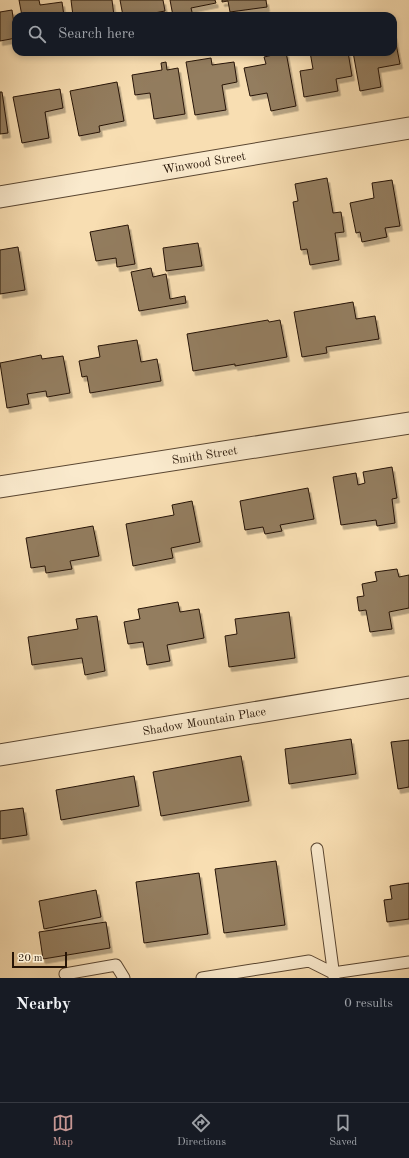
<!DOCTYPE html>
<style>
body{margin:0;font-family:"Old Standard TT",serif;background:#20242c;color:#f1f3f6}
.scale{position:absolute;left:12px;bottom:10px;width:55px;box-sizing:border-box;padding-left:4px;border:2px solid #261406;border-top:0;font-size:11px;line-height:14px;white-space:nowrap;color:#261406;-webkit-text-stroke:3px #faeacd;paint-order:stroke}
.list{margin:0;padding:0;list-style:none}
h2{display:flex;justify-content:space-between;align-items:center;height:52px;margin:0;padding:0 16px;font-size:17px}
h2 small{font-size:13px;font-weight:400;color:#9ea1a6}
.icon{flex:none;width:22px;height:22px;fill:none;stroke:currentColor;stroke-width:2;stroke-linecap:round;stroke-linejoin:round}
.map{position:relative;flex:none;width:409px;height:978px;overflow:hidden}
.search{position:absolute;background:#171b24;box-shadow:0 2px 6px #0003;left:12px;right:12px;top:12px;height:44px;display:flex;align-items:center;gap:10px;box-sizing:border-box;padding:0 14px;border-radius:12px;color:#9ea1a6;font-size:15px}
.sheet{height:124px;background:#171b24}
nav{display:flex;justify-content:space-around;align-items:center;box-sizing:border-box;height:56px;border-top:1px solid #363941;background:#171b24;font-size:11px;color:#9ea1a6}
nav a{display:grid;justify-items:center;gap:2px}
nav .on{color:#c59692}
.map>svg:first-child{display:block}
.building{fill:#937d5f;stroke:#261406;filter:url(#shadow)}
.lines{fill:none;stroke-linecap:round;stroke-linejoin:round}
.service-casing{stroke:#5a4631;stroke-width:13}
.minor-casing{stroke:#5a4631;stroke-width:23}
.service{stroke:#faeacd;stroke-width:11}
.minor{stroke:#faeacd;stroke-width:21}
.labels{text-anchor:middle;stroke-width:3.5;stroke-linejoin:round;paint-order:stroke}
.street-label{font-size:12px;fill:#261406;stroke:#faeacd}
</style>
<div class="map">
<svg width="409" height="978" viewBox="0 0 409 978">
<defs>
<filter id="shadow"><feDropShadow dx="2.5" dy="4.5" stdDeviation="0" flood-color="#0004"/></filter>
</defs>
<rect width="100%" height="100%" fill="#f8deb2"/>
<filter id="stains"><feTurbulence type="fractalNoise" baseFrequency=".005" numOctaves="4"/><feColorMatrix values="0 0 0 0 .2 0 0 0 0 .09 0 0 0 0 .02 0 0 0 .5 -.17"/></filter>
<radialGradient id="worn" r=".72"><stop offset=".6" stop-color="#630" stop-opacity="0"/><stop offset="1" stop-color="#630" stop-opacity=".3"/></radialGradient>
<path class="building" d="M19,0H39L40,5L62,2L64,16H22Z
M71,0H112L114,16H73Z
M120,0H163L165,11L138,16H123Z
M170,0H215L216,3L191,8L193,16H173Z
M222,0H266L267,7L230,12L228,1L222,2Z
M12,10L16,38L0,41V12Z
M393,34H394L400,64L378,68L381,87L360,91L353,52H393Z
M286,52L296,106L271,111L267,93L250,96L244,68L266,64L264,57Z
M310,52H348L352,76L336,79L338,91L304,97L300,71L313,69Z
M211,58L212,65L234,62L237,82L222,85L226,110L195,115L186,62Z
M166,62L167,70L178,68L185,114L154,119L150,93L135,95L132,75L162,70L161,63Z
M117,82L124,121L99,126L100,132L79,136L70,91Z
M60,89L63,108L45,112L49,138L22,143L13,97Z
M0,92H2L8,133L0,134Z
M327,178L333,213L341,212L344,232L335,233L339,260L310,265L307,249L301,250L293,202L298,201L295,184Z
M392,180L400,226L385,228L387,237L362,242L360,232L356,233L350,203L374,198L372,183Z
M128,225L135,264L117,267L116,258L96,261L90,232Z
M198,243L202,266L166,271L163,248Z
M18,247L25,290L0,294V250Z
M151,268L153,277L166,274L170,299L185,296L186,303L139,311L131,272Z
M353,302L356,319L375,316L379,339L326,347L327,353L302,357L294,312Z
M268,320L269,322L280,320L287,357L235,366V364L193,371L187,334Z
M137,340L141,362L157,359L161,381L90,393L87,376L82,377L79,361L100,357L98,346Z
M41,355L42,359L63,356L70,393L47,397L46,391L27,394L29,404L7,408L0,363Z
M392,467L397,498L392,499L395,523L377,526L376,520L341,525L333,477L356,473L358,485L365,483L363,472Z
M308,488L314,519L280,525L282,531L265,534L263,527L245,530L240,501Z
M192,501L200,542L171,548L173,558L133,566L126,524L174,515L172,505Z
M93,526L99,556L70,561L72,569L46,573L45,566L31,568L26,538Z
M397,569L399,577L409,575V608L389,612L392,629L370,632L366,610L359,611L357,597L364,596L362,584L377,581L375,572Z
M178,602L180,612L199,609L204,638L167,645L170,661L147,665L143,642L128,644L124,622L140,619L138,609Z
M289,612L295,658L229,667L225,636L237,634L235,619Z
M97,616L105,671L85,675L82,658L32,665L28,637L78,629L76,619Z
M351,739L356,774L289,784L285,749Z
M409,740V787L398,789L391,742Z
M241,756L249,801L161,816L153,772Z
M134,776L139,806L61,820L56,790Z
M23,808L27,835L0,839V811Z
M276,861L285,925L224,933L215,869Z
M199,873L208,934L144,943L136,882Z
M409,883V919L387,922L384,900L392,899L390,886Z
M96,890L101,917L44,929L39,901Z
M106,922L110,948L43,959L39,932Z"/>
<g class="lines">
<defs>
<path id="service" d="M317,849L334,977
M65,974L116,965L124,978
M202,978L309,961L333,973L409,962"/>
<g id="minor">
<path id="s1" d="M0,197L409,128"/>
<path id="s2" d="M0,487L409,423"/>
<path id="s3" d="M0,755L409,687"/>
</g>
</defs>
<use href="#service" class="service-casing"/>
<use href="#minor" class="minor-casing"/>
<use href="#service" class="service"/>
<use href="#minor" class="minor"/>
</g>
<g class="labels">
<g class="street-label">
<text dy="4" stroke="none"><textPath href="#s1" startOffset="207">Winwood Street</textPath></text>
<text dy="4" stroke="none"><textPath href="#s2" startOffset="207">Smith Street</textPath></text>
<text dy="4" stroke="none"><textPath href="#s3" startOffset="207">Shadow Mountain Place</textPath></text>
</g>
</g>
<rect width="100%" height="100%" filter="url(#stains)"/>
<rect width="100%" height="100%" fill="url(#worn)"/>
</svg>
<div class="scale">20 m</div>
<div class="search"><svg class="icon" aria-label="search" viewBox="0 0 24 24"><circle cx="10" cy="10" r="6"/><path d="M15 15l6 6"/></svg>Search here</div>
</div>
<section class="sheet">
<h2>Nearby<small>0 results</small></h2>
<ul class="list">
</ul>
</section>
<nav>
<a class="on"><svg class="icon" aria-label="map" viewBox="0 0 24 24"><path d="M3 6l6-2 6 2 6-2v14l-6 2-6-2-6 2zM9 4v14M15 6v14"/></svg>Map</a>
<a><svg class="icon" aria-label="directions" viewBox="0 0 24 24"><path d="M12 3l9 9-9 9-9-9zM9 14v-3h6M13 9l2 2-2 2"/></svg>Directions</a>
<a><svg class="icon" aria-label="saved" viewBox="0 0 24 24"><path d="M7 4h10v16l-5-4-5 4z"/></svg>Saved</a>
</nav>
